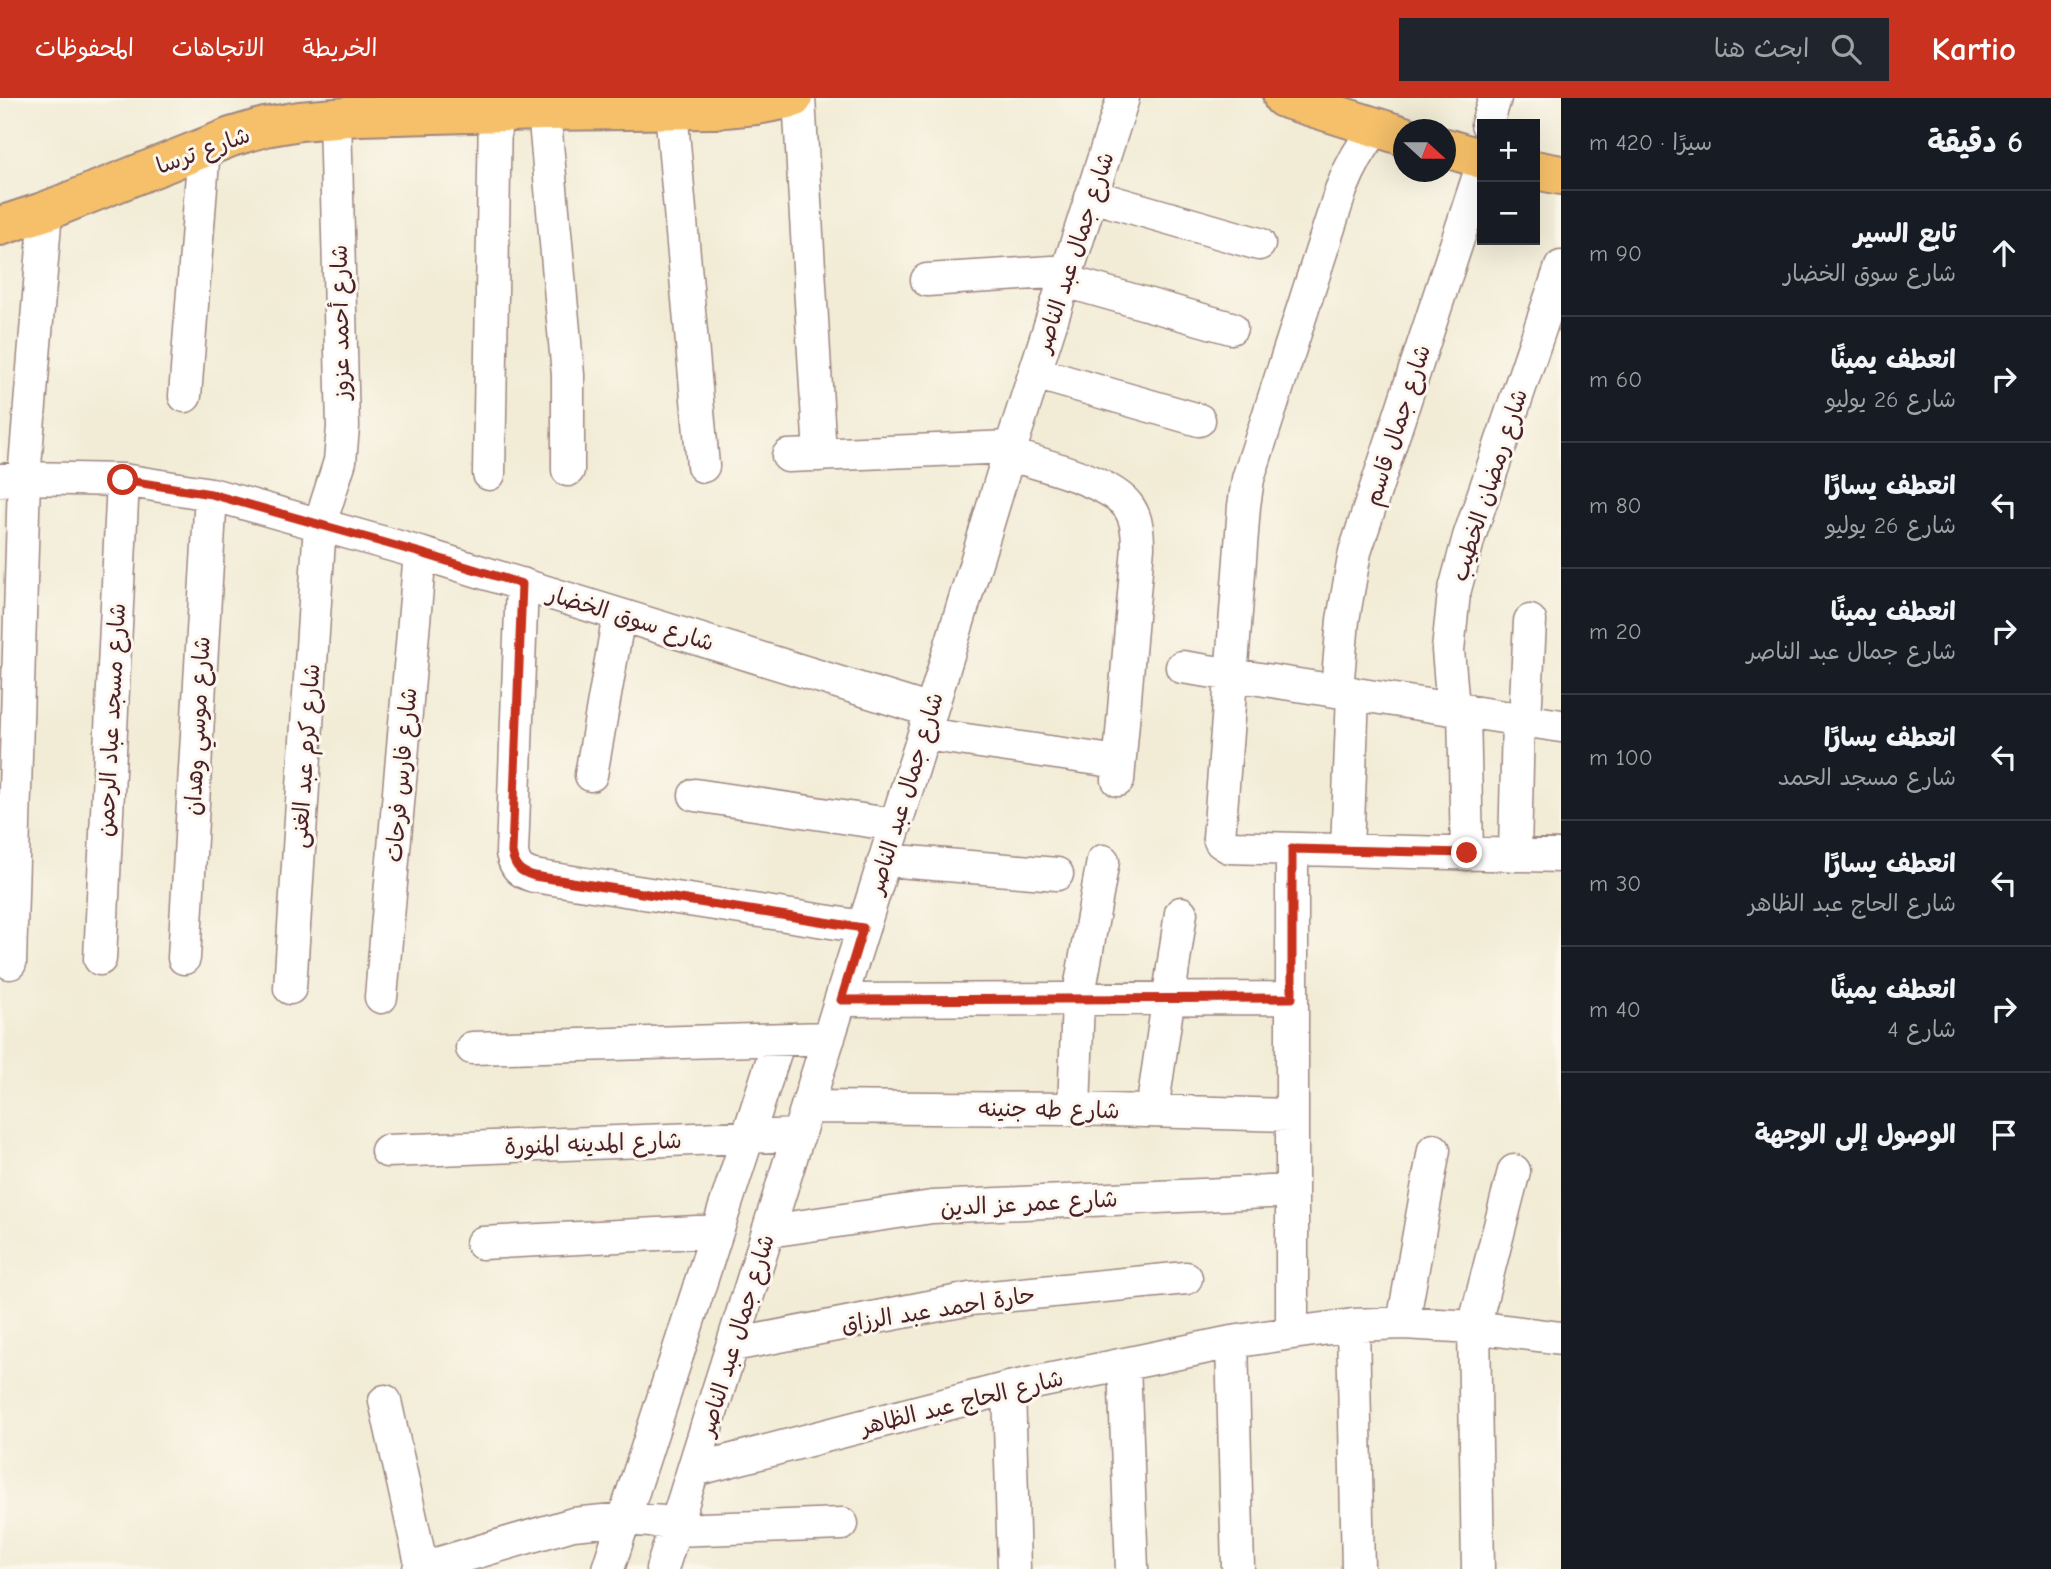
<!DOCTYPE html>
<html lang="ar">
<meta charset="utf-8">
<style>
body{margin:0;font-family:"Comic Neue","Playpen Sans Arabic",sans-serif;background:#20242c;color:#f1f3f6;direction:rtl}
.controls{position:absolute;right:21px;top:21px;display:grid;overflow:hidden;border-radius:0px;box-shadow:0 7px 28px #0002}
.controls button{width:63px;height:63px;display:grid;place-items:center;padding:0;border:0;border-bottom:2px solid #363941;background:#171b24;color:#f1f3f6;font:35px sans-serif}
.compass{position:absolute;left:1393px;top:21px;width:63px;height:63px;border-radius:50%;background:#171b24;box-shadow:0 7px 28px #0002;rotate:111deg}
.stop{position:absolute;width:21px;height:21px;margin:-16px;border:5px solid #c8321e;border-radius:50%;background:#fff}
.stop.end{background:#c8321e;border-color:#fff;box-shadow:0 2px 7px #0008}
.list{margin:0;padding:0;list-style:none}
h2{display:flex;justify-content:space-between;align-items:center;height:91px;margin:0;padding:0 28px;font-size:30px}
h2 small{font-size:23px;font-weight:400;color:#9ea1a6}
.list li{display:grid;grid-template-columns:46px 1fr auto;gap:21px;align-items:center;box-sizing:border-box;height:126px;padding:0 28px;border-top:2px solid #363941}
.list b{display:block;font-size:26px;white-space:nowrap}
.list p{margin:0;font-size:23px;white-space:nowrap;color:#9ea1a6}
.list em{font-size:23px;font-style:normal;color:#9ea1a6}
.icon{flex:none;width:38px;height:38px;fill:none;stroke:currentColor;stroke-width:2;stroke-linecap:round;stroke-linejoin:round}
.map{position:relative;flex:none;width:1561px;height:1471px;overflow:hidden;direction:ltr}
header{display:flex;align-items:center;gap:42px;box-sizing:border-box;height:98px;padding:0 35px;background:#c8321e;color:#fff}
header strong{font-size:33px}
nav{display:flex;gap:38px;margin-inline-start:auto;font-size:24px}
.search{width:490px;height:63px;background:#20242c;display:flex;align-items:center;gap:18px;box-sizing:border-box;padding:0 24px;border-radius:0px;color:#9ea1a6;font-size:26px}
main{display:flex}
aside{flex:1;background:#171b24}
.map>svg:first-child{display:block}
.lines{fill:none;stroke-linecap:round;stroke-linejoin:round}
.minor-casing{stroke:#9e8680;stroke-width:35}
.major-casing{stroke:#9e8680;stroke-width:42}
.minor{stroke:#fff;stroke-width:32}
.major{stroke:#f6c06b;stroke-width:38}
.route{stroke:#c8321e;stroke-width:9}
.labels{text-anchor:middle;stroke-width:6;stroke-linejoin:round;paint-order:stroke}
.street-label{font-size:23px;fill:#4a1f2b;stroke:#fbf7ec}
</style>
<header>
<strong>Kartio</strong>
<div class="search"><svg class="icon" aria-label="search" viewBox="0 0 24 24"><circle cx="10" cy="10" r="6"/><path d="M15 15l6 6"/></svg>ابحث هنا</div>
<nav><a>الخريطة</a><a>الاتجاهات</a><a>المحفوظات</a></nav>
</header>
<main>
<aside>
<h2>6 دقيقة<small>سيرًا · 420 m</small></h2>
<ul class="list">
<li><svg class="icon" aria-label="ahead" viewBox="0 0 24 24"><path d="M12 20V5M6 11l6-6 6 6"/></svg><div><b>تابع السير</b><p>شارع سوق الخضار</p></div><em>90 m</em></li>
<li><svg class="icon" aria-label="right" viewBox="0 0 24 24"><path d="M7 20v-9h11M14 6l5 5-5 5"/></svg><div><b>انعطف يمينًا</b><p>شارع 26 يوليو</p></div><em>60 m</em></li>
<li><svg class="icon" aria-label="left" viewBox="0 0 24 24"><path d="M17 20v-9H6M10 6l-5 5 5 5"/></svg><div><b>انعطف يسارًا</b><p>شارع 26 يوليو</p></div><em>80 m</em></li>
<li><svg class="icon" aria-label="right" viewBox="0 0 24 24"><path d="M7 20v-9h11M14 6l5 5-5 5"/></svg><div><b>انعطف يمينًا</b><p>شارع جمال عبد الناصر</p></div><em>20 m</em></li>
<li><svg class="icon" aria-label="left" viewBox="0 0 24 24"><path d="M17 20v-9H6M10 6l-5 5 5 5"/></svg><div><b>انعطف يسارًا</b><p>شارع مسجد الحمد</p></div><em>100 m</em></li>
<li><svg class="icon" aria-label="left" viewBox="0 0 24 24"><path d="M17 20v-9H6M10 6l-5 5 5 5"/></svg><div><b>انعطف يسارًا</b><p>شارع الحاج عبد الظاهر</p></div><em>30 m</em></li>
<li><svg class="icon" aria-label="right" viewBox="0 0 24 24"><path d="M7 20v-9h11M14 6l5 5-5 5"/></svg><div><b>انعطف يمينًا</b><p>شارع 4</p></div><em>40 m</em></li>
<li><svg class="icon" aria-label="arrive" viewBox="0 0 24 24"><path d="M6 21V4h12l-3 4 3 4H6"/></svg><div><b>الوصول إلى الوجهة</b></div></li>
</ul>
</aside>
<div class="map">
<svg width="1561" height="1471" viewBox="0 0 1561 1471">
<rect width="100%" height="100%" fill="#fbf7ec"/>
<filter id="ink" filterUnits="userSpaceOnUse"><feTurbulence type="fractalNoise" baseFrequency=".0143" numOctaves="2"/><feDisplacementMap in="SourceGraphic" scale="14" xChannelSelector="R" yChannelSelector="G"/><feConvolveMatrix kernelMatrix="1 2 1 2 8 2 1 2 1" color-interpolation-filters="sRGB"/></filter>
<filter id="wash" filterUnits="userSpaceOnUse"><feTurbulence type="fractalNoise" baseFrequency=".00686" numOctaves="4" result="noise"/><feDisplacementMap in="SourceGraphic" scale="28" xChannelSelector="R" yChannelSelector="G"/><feGaussianBlur stdDeviation="1.57" result="paint"/><feColorMatrix in="noise" values="0 0 0 0 0 0 0 0 0 0 0 0 0 0 0 0 0 1.4 0 .05"/><feComposite in="paint" operator="in"/></filter>
<g filter="url(#wash)">
<rect width="100%" height="100%" fill="#f2ecd6"/>
</g>
<g filter="url(#ink)">
<g class="lines">
<defs>
<path id="minor" d="M799,0L820,357
M671,12L703,368
M544,13L568,277V372
M1487,26L1495,0
M1376,30C1360,50 1350,69 1341,92L1248,381L1244,408L1219,740L1221,744L1229,749L1561,758
M1092,98L1259,146
M927,182L1068,173
M1065,183L1231,230
M1035,275L1199,322
M185,298L204,50
M1008,356C1039,366 1110,383 1128,408C1137,420 1138,435 1138,449L1118,682
M788,358L1011,349
M489,376L495,14
M0,382L24,380L123,382L211,396L420,455L931,613
M522,486L512,755C515,769 520,774 534,778L863,829
M1182,569L1561,628
M1337,592L1343,522L1355,454L1482,68
M1453,610L1448,552L1454,495L1469,439L1561,169
M1464,611L1467,756
M1525,622L1530,523
M924,636L1119,664
M591,677L619,517
M695,697L896,727
M1347,752L1353,595
M1515,757L1518,620
M885,762L1057,776
M184,860L211,396
M100,861L123,382
M10,865L24,380L46,113
M290,890L320,426L340,363L343,329L335,19
M381,899L420,455
M841,902L1292,900
M472,950L829,940
M807,1009L1074,1011L1291,1017
M1074,1011L1078,902L1103,763
M1152,1013L1181,815
M387,1053L799,1037
M769,1133L932,1109L1291,1093
M482,1145L717,1133
M1403,1225L1434,1052
M1353,1227L1358,1471
M1292,1235V751
M1232,1244L1238,1471
M733,1247L970,1201L1186,1180
M1124,1267L1132,1471
M1009,1290L1014,1471
M385,1303L422,1470
M694,1372L1009,1290L1232,1244L1292,1235L1353,1227L1403,1225L1474,1229L1561,1240
M674,1432L842,1426
M419,1471L573,1426L624,1421L677,1425
M608,1471L779,942
M662,1471L924,636L1011,349L1123,0
M1478,1471L1474,1229L1514,1073"/>
<path id="major" d="M1283,0L1404,38
M1446,50L1482,61
M1535,72L1561,77
M0,128L46,113L231,39L265,29L300,23L359,18L544,13L714,11L756,7L793,0"/>
</defs>
<use href="#minor" class="minor-casing"/>
<use href="#major" class="major-casing"/>
<use href="#minor" class="minor"/>
<use href="#major" class="major"/>
</g>
</g>
<g class="lines" filter="url(#ink)">
<path class="route" d="M123,382L211,396L421,455L522,486L512,755C515,769 520,774 534,778L863,830L841,902L1292,900V751L1467,755"/>
</g>
<g class="labels">
<g class="street-label">
<text transform="translate(203 52) rotate(-20)" y="8">شارع ترسا</text>
<text transform="translate(1074 154) rotate(-72)" y="8">شارع جمال عبد الناصر</text>
<text transform="translate(340 224) rotate(-91)" y="8">شارع أحمد عزوز</text>
<text transform="translate(1397 327) rotate(-72)" y="8">شارع جمال قاسم</text>
<text transform="translate(1489 387) rotate(-72)" y="8">شارع رمضان الخطيب</text>
<text transform="translate(631 520) rotate(17)" y="8">شارع سوق الخضار</text>
<text transform="translate(111 622) rotate(-87)" y="8">شارع مسجد عباد الرحمن</text>
<text transform="translate(197 628) rotate(-87)" y="8">شارع موسي وهدان</text>
<text transform="translate(305 658) rotate(-86)" y="8">شارع كرم عبد الغنى</text>
<text transform="translate(401 677) rotate(-85)" y="8">شارع فارس فرحات</text>
<text transform="translate(905 695) rotate(-73)" y="8">شارع جمال عبد الناصر</text>
<text transform="translate(1049 1011) rotate(1)" y="8">شارع طه جنينه</text>
<text transform="translate(593 1045) rotate(-2)" y="8">شارع المدينه المنورة</text>
<text transform="translate(1029 1105) rotate(-3)" y="8">شارع عمر عز الدين</text>
<text transform="translate(938 1211) rotate(-9)" y="8">حارة احمد عبد الرزاق</text>
<text transform="translate(736 1237) rotate(-73)" y="8">شارع جمال عبد الناصر</text>
<text transform="translate(962 1304) rotate(-14)" y="8">شارع الحاج عبد الظاهر</text>
</g>
</g>
</svg>
<div class="controls">
<button>+</button>
<button>−</button>
</div>
<svg class="compass" viewBox="-18 -18 36 36"><path d="M0-13l5 13h-10z" fill="#e53935"/><path d="M0 13l5-13h-10z" fill="#9ea1a6"/></svg>
<div class="stop" style="left:123px;top:382px"></div>
<div class="stop end" style="left:1467px;top:755px"></div>
</div>
</main>
